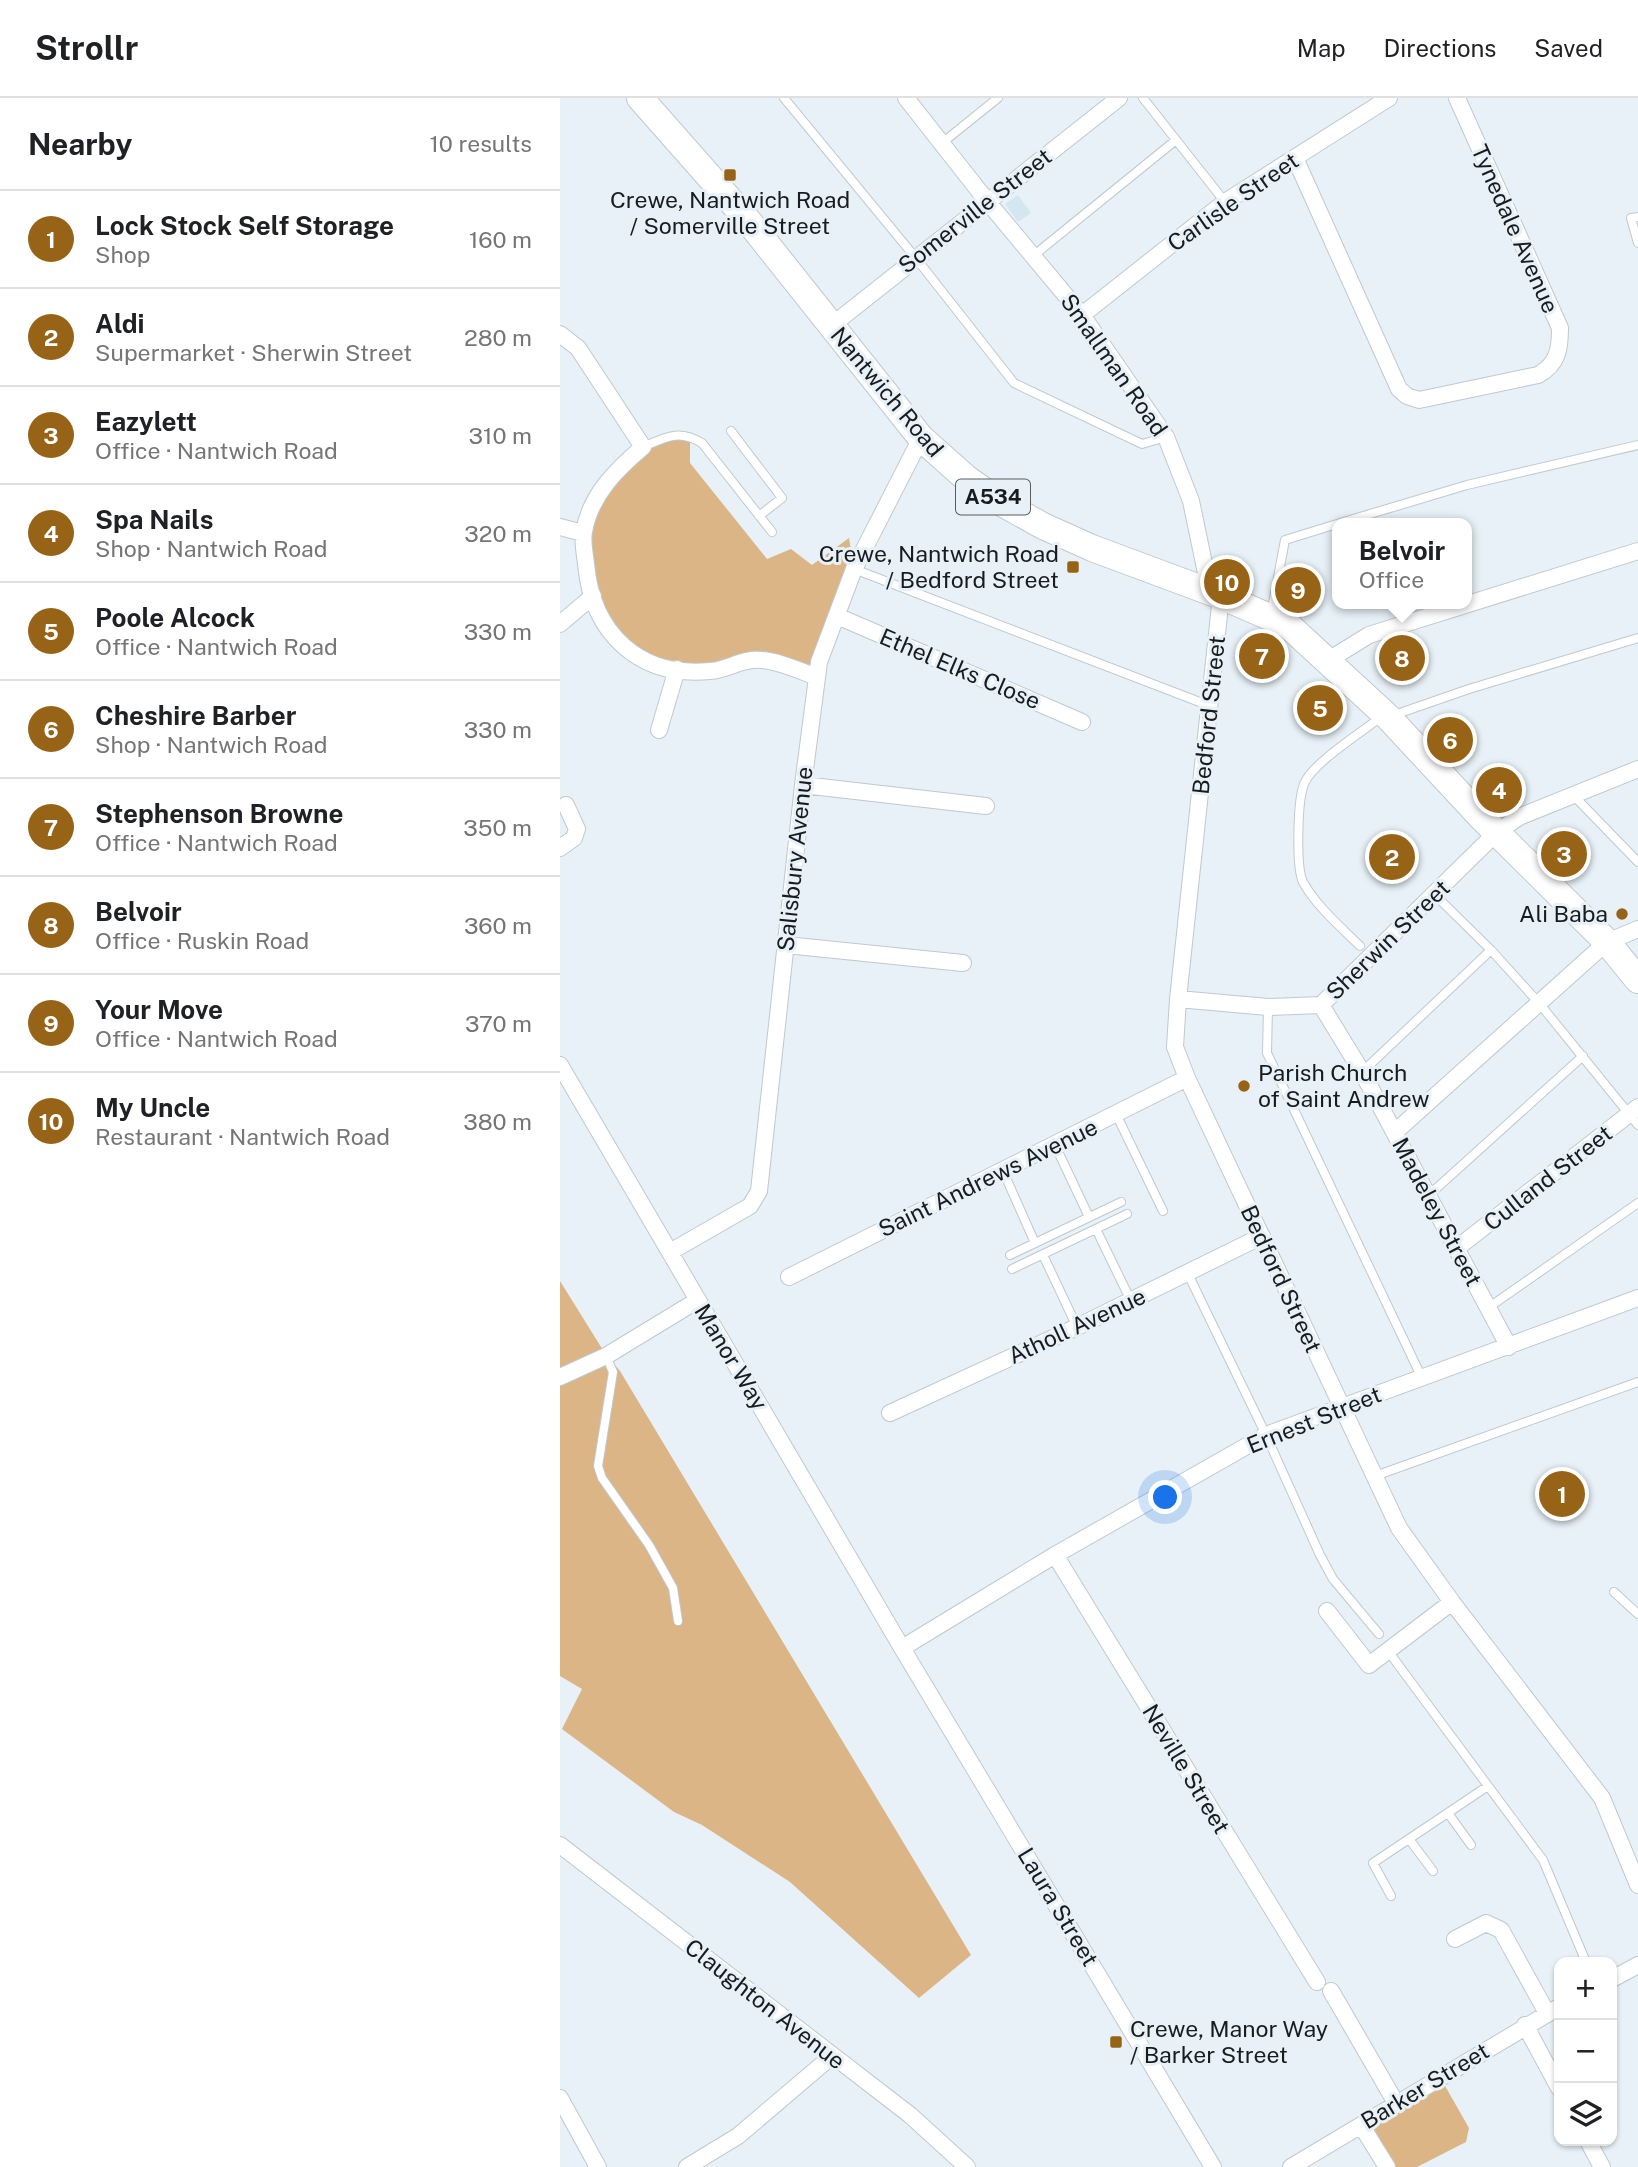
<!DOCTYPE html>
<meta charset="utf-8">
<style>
body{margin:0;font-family:"Public Sans",sans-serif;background:#f6f6f6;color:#202124}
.controls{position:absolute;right:21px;bottom:21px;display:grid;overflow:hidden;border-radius:14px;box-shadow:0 2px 5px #0004}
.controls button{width:63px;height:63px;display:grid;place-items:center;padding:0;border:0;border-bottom:2px solid #e0e0e0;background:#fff;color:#202124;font:35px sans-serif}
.you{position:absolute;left:606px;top:1400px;width:24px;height:24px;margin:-18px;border:5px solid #fff;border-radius:50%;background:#1a73e8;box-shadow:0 0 0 10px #1a73e833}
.badge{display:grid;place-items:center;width:46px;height:46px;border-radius:50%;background:#966317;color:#fff;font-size:23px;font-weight:700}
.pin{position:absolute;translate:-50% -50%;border:4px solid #fff;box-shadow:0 2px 7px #0006}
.popup{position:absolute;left:772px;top:420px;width:140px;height:91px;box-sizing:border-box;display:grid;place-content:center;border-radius:14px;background:#fff;filter:drop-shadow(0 2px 5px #0005);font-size:23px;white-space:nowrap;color:#757577}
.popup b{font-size:26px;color:#202124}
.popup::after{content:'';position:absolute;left:50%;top:100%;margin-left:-14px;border:14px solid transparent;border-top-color:#fff}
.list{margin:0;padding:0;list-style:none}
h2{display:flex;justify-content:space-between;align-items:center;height:91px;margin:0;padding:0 28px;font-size:30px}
h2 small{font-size:23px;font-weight:400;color:#757577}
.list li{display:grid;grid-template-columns:46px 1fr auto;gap:21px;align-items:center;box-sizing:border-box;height:98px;padding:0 28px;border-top:2px solid #e0e0e0}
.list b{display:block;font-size:26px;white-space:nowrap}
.list p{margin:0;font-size:23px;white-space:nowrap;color:#757577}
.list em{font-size:23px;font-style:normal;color:#757577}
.icon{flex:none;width:38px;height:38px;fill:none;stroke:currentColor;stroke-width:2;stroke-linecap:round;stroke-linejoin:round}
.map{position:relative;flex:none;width:1078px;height:2069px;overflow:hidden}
header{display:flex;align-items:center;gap:42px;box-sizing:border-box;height:98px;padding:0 35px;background:#fff;border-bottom:2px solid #e0e0e0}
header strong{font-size:33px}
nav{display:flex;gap:38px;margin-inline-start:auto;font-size:24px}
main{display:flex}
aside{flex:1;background:#fff}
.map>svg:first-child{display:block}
.built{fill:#d4e6f0}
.green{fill:#dcb587}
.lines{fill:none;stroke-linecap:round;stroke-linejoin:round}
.service-casing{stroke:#bfc9ce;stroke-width:10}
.minor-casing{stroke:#bfc9ce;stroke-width:18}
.primary-casing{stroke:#bfc9ce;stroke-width:28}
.service{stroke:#fff;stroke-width:8}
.minor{stroke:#fff;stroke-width:16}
.primary{stroke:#fff;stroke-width:26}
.poi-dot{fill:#966317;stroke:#e7f1f7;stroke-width:2.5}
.labels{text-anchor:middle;stroke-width:6;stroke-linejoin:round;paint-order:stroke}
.shield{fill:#e7f1f7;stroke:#565c5f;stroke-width:2}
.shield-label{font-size:21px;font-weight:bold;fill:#181c1e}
.poi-label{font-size:23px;fill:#181c1e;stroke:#e7f1f7;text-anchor:end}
.street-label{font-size:23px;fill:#181c1e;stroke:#e7f1f7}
</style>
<header>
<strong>Strollr</strong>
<nav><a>Map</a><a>Directions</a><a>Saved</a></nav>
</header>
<main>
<aside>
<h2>Nearby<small>10 results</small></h2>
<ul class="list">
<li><span class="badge">1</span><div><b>Lock Stock Self Storage</b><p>Shop</p></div><em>160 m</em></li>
<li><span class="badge">2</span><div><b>Aldi</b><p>Supermarket · Sherwin Street</p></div><em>280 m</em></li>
<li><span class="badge">3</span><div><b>Eazylett</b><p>Office · Nantwich Road</p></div><em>310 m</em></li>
<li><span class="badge">4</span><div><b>Spa Nails</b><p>Shop · Nantwich Road</p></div><em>320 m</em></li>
<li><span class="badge">5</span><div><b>Poole Alcock</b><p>Office · Nantwich Road</p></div><em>330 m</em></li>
<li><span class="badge">6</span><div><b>Cheshire Barber</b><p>Shop · Nantwich Road</p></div><em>330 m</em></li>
<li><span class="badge">7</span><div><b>Stephenson Browne</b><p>Office · Nantwich Road</p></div><em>350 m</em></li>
<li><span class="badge">8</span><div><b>Belvoir</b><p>Office · Ruskin Road</p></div><em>360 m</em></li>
<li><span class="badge">9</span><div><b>Your Move</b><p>Office · Nantwich Road</p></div><em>370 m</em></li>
<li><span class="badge">10</span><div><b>My Uncle</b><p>Restaurant · Nantwich Road</p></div><em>380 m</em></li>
</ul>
</aside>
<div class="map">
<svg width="1078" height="2069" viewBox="0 0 1078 2069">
<rect width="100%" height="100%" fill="#e7f1f7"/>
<path class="built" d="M458,97L471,115L458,124L445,106Z"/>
<path class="green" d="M130,338V365L207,461L231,451L252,467L289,440L294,471L257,579L202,562L117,571L51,537L23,435L47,382L83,349Z
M0,1183L46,1257L60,1273L411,1857L359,1900L230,1784L142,1727L114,1714L2,1631L22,1591L0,1578Z
M880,1979L909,2030L906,2044L857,2069H827L801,2027Z"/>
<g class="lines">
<defs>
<path id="service" d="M224,0L355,159L454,285L582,346L606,339
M583,0L665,104
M382,45L438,0
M1078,119L1071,120L1078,145
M473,158L616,42
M171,333L222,400L199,418
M83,349C106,339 119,331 142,345L212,434
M780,425L907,387L1078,347
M294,471L650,608
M711,516L725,442L777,426
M834,617L909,591L1078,540
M1013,697L1078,764
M875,797L931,852L979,905L1078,1027
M800,848C781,829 756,808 743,784C736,770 737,699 745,684C754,664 804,633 822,618
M708,909L707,955L862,1280
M802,974L931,852
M556,1016L603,1113
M495,1047L529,1119
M443,1073L475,1145
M869,1097L1023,958
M536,1131L571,1203
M450,1157L561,1104
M483,1157L517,1229
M452,1171L567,1116
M628,1176L706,1337L760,1457L773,1481L819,1536
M928,1210L1078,1105
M46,1258L53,1274L38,1368L42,1380L89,1447L113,1490L118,1523
M815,1378L1078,1284
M1054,1494L1078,1516
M828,1553L983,1762L1026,1864
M888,1715L911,1747
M849,1741L873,1773
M831,1798L813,1765L928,1688"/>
<path id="minor" d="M346,0L427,103L522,217L606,339L631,403L650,494
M735,60L839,291L847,298L859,302L978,277C998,266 1000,251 1000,230L897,0
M522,217L665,104L829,0
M271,228L559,0
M0,236L18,250L83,349C57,371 30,397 24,434C22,443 25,456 26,466C32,535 79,580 150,573C168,572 182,560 201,562C219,563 240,573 257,579
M0,429L23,435
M661,498L618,901L615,949L627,980L839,1430L892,1504L1042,1700L1078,1787
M277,518L522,624
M0,526L33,498
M767,563L809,537L1078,453
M99,632L117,571
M243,687L426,708
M0,750L14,740L17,731L6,707
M226,847L403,865
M618,901L708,909L761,907L936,735L959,719L1078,671
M761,907L802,974L949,1249
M0,967L342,1550L653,2069
M835,1034L1047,844L1078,831
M897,1150L1078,1009
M110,1154L190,1108L199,1093L243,687L259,564L294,471L361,340
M229,1179L627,980
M0,1279L46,1258L138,1202
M330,1315L517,1229L702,1138
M495,1457L757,1884
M767,1513L809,1567L892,1504
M342,1550L495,1457L706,1337L1078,1200
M0,1747L350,2017L407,2069
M895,1841L926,1825L941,1832L987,1915
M1052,1881L1078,1867
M771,1893L836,2005
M965,1927L999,1990
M0,2000L38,2069
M801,2027L827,2069
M1028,2043L1042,2069
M127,2069L178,2038L272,1958
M731,2069L999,1909"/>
<path id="primary" d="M80,0L185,119L361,340L406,380L440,404L483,428L532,450L661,498L728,527L828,619L920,718L1047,844L1078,882"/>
</defs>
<use href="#service" class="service-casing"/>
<use href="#minor" class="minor-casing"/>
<use href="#primary" class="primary-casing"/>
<use href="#service" class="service"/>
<use href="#minor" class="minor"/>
<use href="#primary" class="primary"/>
</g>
<g class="poi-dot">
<rect x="163" y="70" width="14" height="14" rx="3.5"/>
<rect x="506" y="462" width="14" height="14" rx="3.5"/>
<circle cx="1062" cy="816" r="7"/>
<circle cx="684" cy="988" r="7"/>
<rect x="549" y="1937" width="14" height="14" rx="3.5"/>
</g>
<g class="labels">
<rect class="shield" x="396" y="381.5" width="74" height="35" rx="5"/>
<g class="shield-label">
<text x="433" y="406">A534</text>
</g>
<g class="poi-label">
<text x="170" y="110" text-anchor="middle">Crewe, Nantwich Road<tspan x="170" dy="26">/ Somerville Street</tspan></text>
<text x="499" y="464">Crewe, Nantwich Road<tspan x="499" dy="26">/ Bedford Street</tspan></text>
<text x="1048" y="824">Ali Baba</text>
<text x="698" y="983" text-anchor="start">Parish Church<tspan x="698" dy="26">of Saint Andrew</tspan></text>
<text x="570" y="1939" text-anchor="start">Crewe, Manor Way<tspan x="570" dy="26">/ Barker Street</tspan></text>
</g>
<g class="street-label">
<text transform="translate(673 104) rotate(-35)" y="8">Carlisle Street</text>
<text transform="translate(415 113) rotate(-38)" y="8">Somerville Street</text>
<text transform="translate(955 131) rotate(66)" y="8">Tynedale Avenue</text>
<text transform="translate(554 267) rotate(55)" y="8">Smallman Road</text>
<text transform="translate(327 294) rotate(50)" y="8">Nantwich Road</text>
<text transform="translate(400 571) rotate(23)" y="8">Ethel Elks Close</text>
<text transform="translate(649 617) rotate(-84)" y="8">Bedford Street</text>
<text transform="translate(235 761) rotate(-84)" y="8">Salisbury Avenue</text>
<text transform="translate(828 842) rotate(-44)" y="8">Sherwin Street</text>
<text transform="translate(428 1080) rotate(-26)" y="8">Saint Andrews Avenue</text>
<text transform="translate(988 1080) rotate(-38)" y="8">Culland Street</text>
<text transform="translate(877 1114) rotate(62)" y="8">Madeley Street</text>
<text transform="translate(721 1181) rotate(65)" y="8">Bedford Street</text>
<text transform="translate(517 1228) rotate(-25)" y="8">Atholl Avenue</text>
<text transform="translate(171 1259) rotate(59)" y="8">Manor Way</text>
<text transform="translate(754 1322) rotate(-22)" y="8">Ernest Street</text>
<text transform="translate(626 1671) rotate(59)" y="8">Neville Street</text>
<text transform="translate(498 1809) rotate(59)" y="8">Laura Street</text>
<text transform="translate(205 1906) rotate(38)" y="8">Claughton Avenue</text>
<text transform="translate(865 1988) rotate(-31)" y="8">Barker Street</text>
</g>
</g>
</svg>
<div class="controls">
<button>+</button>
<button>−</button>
<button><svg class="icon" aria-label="layers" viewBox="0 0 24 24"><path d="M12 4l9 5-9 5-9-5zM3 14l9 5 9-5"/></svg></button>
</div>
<div class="you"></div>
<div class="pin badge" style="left:1002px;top:1396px">1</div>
<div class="pin badge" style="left:832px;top:759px">2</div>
<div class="pin badge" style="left:1004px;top:756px">3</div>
<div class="pin badge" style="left:939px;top:692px">4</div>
<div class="pin badge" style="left:760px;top:610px">5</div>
<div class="pin badge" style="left:890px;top:642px">6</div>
<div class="pin badge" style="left:702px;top:558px">7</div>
<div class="pin badge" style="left:842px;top:560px">8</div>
<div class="popup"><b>Belvoir</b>Office</div>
<div class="pin badge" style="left:738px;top:492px">9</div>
<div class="pin badge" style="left:667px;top:484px">10</div>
</div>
</main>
